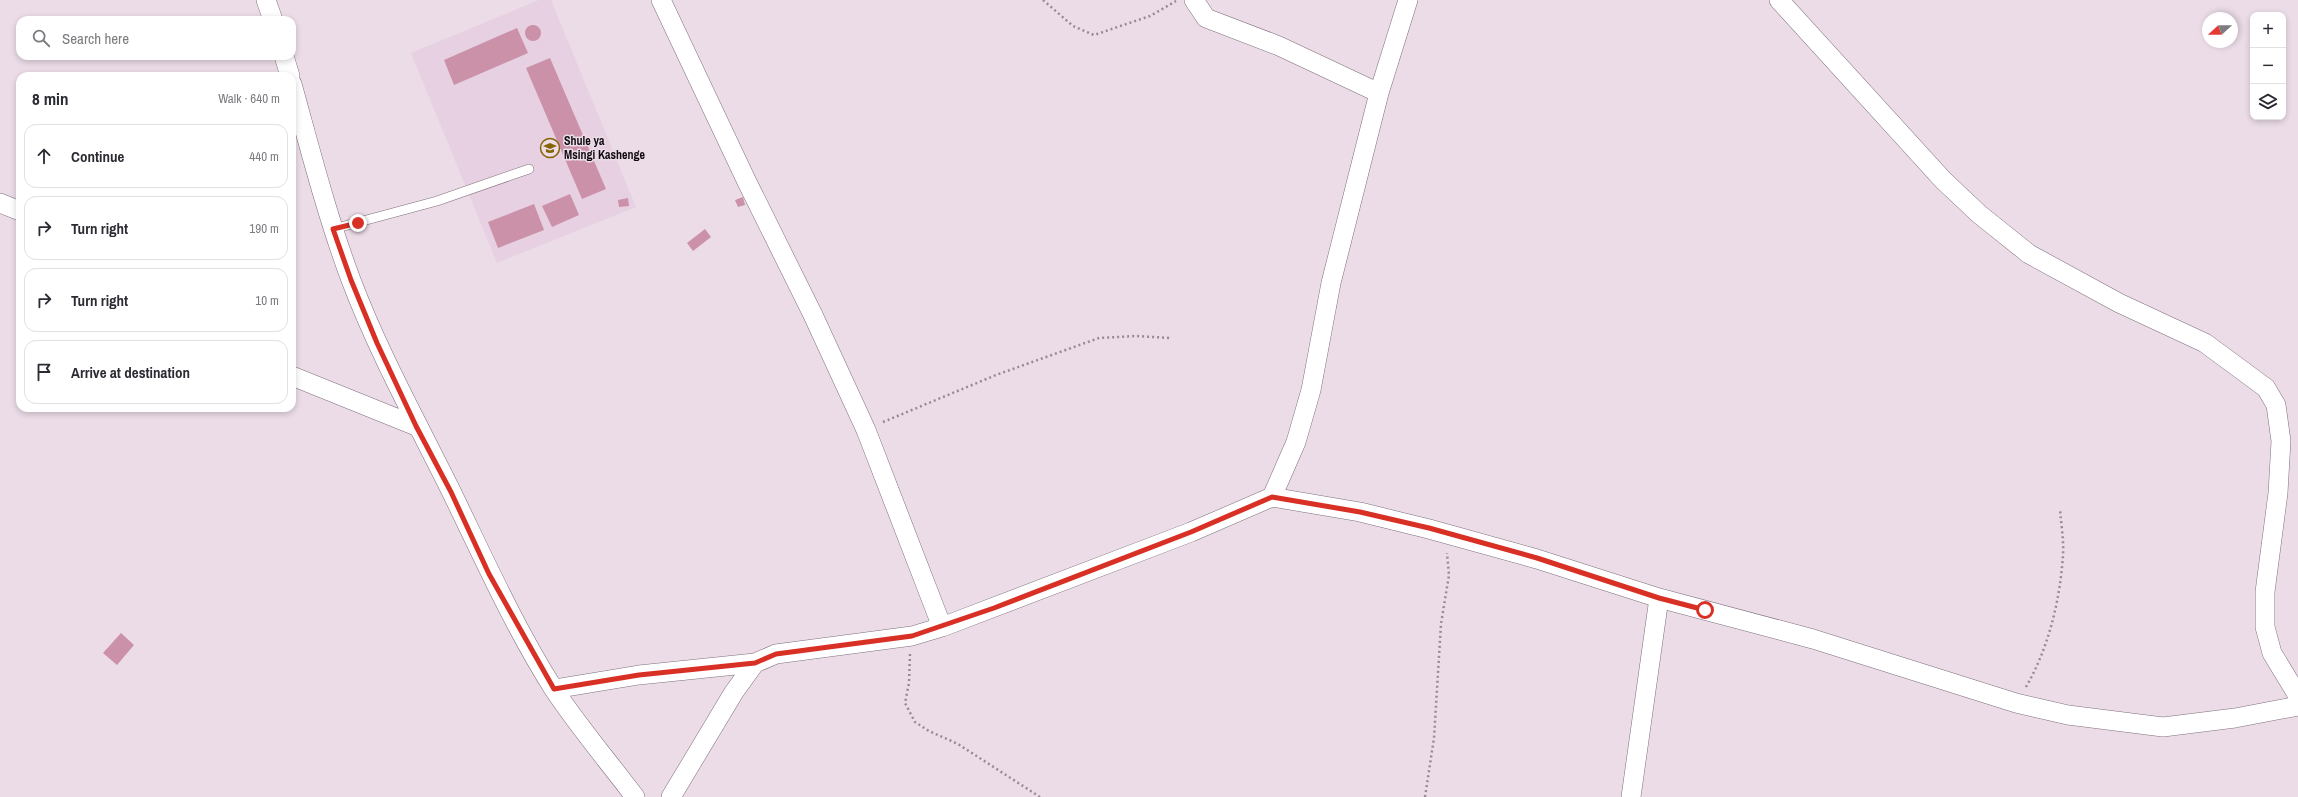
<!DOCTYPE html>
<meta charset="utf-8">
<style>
body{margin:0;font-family:"Archivo Narrow",sans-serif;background:#f7f7f7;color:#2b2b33}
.controls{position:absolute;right:12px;top:12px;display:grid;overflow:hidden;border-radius:8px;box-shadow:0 2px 6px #0003}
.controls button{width:36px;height:36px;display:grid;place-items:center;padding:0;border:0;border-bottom:1px solid #e1e1e2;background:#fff;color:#2b2b33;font:20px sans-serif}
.compass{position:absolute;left:2202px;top:12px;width:36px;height:36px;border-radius:50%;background:#fff;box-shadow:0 2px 6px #0003;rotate:249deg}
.stop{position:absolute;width:12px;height:12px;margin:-9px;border:3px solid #d93025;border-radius:50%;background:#fff}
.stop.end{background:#d93025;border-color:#fff;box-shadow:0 1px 4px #0008}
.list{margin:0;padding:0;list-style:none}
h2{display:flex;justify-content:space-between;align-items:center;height:52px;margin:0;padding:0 16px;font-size:17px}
h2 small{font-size:13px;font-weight:400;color:#7c7c81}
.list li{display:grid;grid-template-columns:26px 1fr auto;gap:12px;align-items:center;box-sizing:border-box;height:64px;margin:0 8px 8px;padding:0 8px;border:1px solid #e1e1e2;border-radius:12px}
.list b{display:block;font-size:15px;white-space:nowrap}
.list em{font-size:13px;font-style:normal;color:#7c7c81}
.icon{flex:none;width:22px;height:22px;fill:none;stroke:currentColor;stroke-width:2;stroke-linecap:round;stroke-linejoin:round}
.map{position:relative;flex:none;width:2298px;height:797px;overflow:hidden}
.search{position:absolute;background:#fff;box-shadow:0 2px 6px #0003;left:16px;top:16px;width:280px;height:44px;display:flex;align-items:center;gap:10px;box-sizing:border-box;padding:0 14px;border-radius:12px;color:#7c7c81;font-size:15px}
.panel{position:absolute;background:#fff;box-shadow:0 2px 6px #0003;left:16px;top:72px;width:280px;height:340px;border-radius:12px}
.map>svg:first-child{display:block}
.built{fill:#e6d0e2}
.building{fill:#cb91a8}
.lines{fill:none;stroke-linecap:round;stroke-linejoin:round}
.service-casing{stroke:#7e707c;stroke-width:10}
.minor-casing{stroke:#7e707c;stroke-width:20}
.path{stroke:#968b93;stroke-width:2.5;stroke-dasharray:2 3;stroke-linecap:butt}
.service{stroke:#fff;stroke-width:9}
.minor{stroke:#fff;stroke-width:19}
.route{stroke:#d93025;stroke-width:5}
.labels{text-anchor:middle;stroke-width:3;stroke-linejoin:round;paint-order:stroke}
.poi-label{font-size:12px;font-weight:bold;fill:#0f0a0e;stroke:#ebdce8;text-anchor:start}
</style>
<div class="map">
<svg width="2298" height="797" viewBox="0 0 2298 797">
<rect width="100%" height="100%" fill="#ebdce8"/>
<path class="built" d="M539,0H551L636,207L497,263L411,53Z"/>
<path class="building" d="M525 33a8 8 0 1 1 16 0a8 8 0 1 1-16 0Z
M517,28L528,53L454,85L444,60Z
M550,58L606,189L582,199L526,68Z
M570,194L579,215L552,227L542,206Z
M743,197L745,205L738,207L735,200Z
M628,198L629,206L619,207L618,200Z
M534,204L544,230L498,248L488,222Z
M705,229L711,237L693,251L687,243Z
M121,633L134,645L117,665L103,653Z"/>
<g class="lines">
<defs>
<path id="service" d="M333,229L437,201L529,169"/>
<path id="minor" d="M266,0L273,20
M661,0L747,182L813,315L866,430L942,627
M1194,0L1206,18L1279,46L1379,93
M1779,0L1943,180L1979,214L2029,254L2119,303L2205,343L2266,388L2276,405L2281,441L2278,493L2265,592V627L2272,653L2298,696
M284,56L290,76
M292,84C310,149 327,216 351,280C379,354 417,422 452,493C484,559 514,626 553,688C578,726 608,761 635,797
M0,203L20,211
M292,376L416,426
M1272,497L1296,442L1311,390L1331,283L1379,93L1408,0
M554,689L639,675L755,663
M671,797L734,692L755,663L776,654L912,636L942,627L1191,532L1272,497L1360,512L1429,529L1537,559L1659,598L1813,639L2016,703L2068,715L2163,727L2235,718L2298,706
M1631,797L1659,598"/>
</defs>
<use href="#service" class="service-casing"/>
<use href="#minor" class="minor-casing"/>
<path class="path" d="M1043,0L1073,26L1094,35L1150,16L1176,1
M883,422L996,375L1099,338L1136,336L1170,338
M910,654L909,683L905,703L915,722L929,731L958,744L1040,797
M2026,687C2049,647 2060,600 2063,555C2064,540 2061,524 2060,509
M1425,797L1434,738L1441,624L1449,575L1447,553"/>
<use href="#service" class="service"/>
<use href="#minor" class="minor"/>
</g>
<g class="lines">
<path class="route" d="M358,223L333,229L351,280L377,343L416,426L451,492L489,574L554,689L639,675L755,663L776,654L912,636L994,608L1191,532L1272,497L1360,512L1429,528L1537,558L1659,598L1705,610"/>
</g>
<defs>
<symbol id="school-ring" viewBox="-11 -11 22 22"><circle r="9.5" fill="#ebdce8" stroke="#866400" stroke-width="1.5"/><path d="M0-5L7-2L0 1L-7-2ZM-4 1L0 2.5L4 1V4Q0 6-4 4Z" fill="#866400"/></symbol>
</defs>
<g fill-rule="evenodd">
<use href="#school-ring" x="539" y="137" width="22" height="22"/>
</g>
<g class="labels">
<g class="poi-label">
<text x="564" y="145">Shule ya<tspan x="564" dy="14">Msingi Kashenge</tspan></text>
</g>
</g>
</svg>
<div class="controls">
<button>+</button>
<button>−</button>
<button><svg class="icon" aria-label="layers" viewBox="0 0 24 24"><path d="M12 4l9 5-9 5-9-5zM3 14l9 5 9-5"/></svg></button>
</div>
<svg class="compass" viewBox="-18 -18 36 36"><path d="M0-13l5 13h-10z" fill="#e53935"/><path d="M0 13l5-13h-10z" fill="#7c7c81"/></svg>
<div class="stop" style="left:1705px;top:610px"></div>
<div class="stop end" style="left:358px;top:223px"></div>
<div class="search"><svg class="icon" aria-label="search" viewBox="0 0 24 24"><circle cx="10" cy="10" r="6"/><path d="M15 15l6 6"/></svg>Search here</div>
<section class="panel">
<h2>8 min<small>Walk · 640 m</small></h2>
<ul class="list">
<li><svg class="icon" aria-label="ahead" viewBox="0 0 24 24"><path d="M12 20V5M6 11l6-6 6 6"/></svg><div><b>Continue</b></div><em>440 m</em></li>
<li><svg class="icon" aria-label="right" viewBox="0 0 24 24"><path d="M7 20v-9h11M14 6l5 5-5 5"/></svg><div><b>Turn right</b></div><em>190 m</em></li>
<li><svg class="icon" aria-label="right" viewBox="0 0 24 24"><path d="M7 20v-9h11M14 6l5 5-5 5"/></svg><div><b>Turn right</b></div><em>10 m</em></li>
<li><svg class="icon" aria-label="arrive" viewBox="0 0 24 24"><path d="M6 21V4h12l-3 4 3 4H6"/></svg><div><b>Arrive at destination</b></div></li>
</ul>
</section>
</div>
